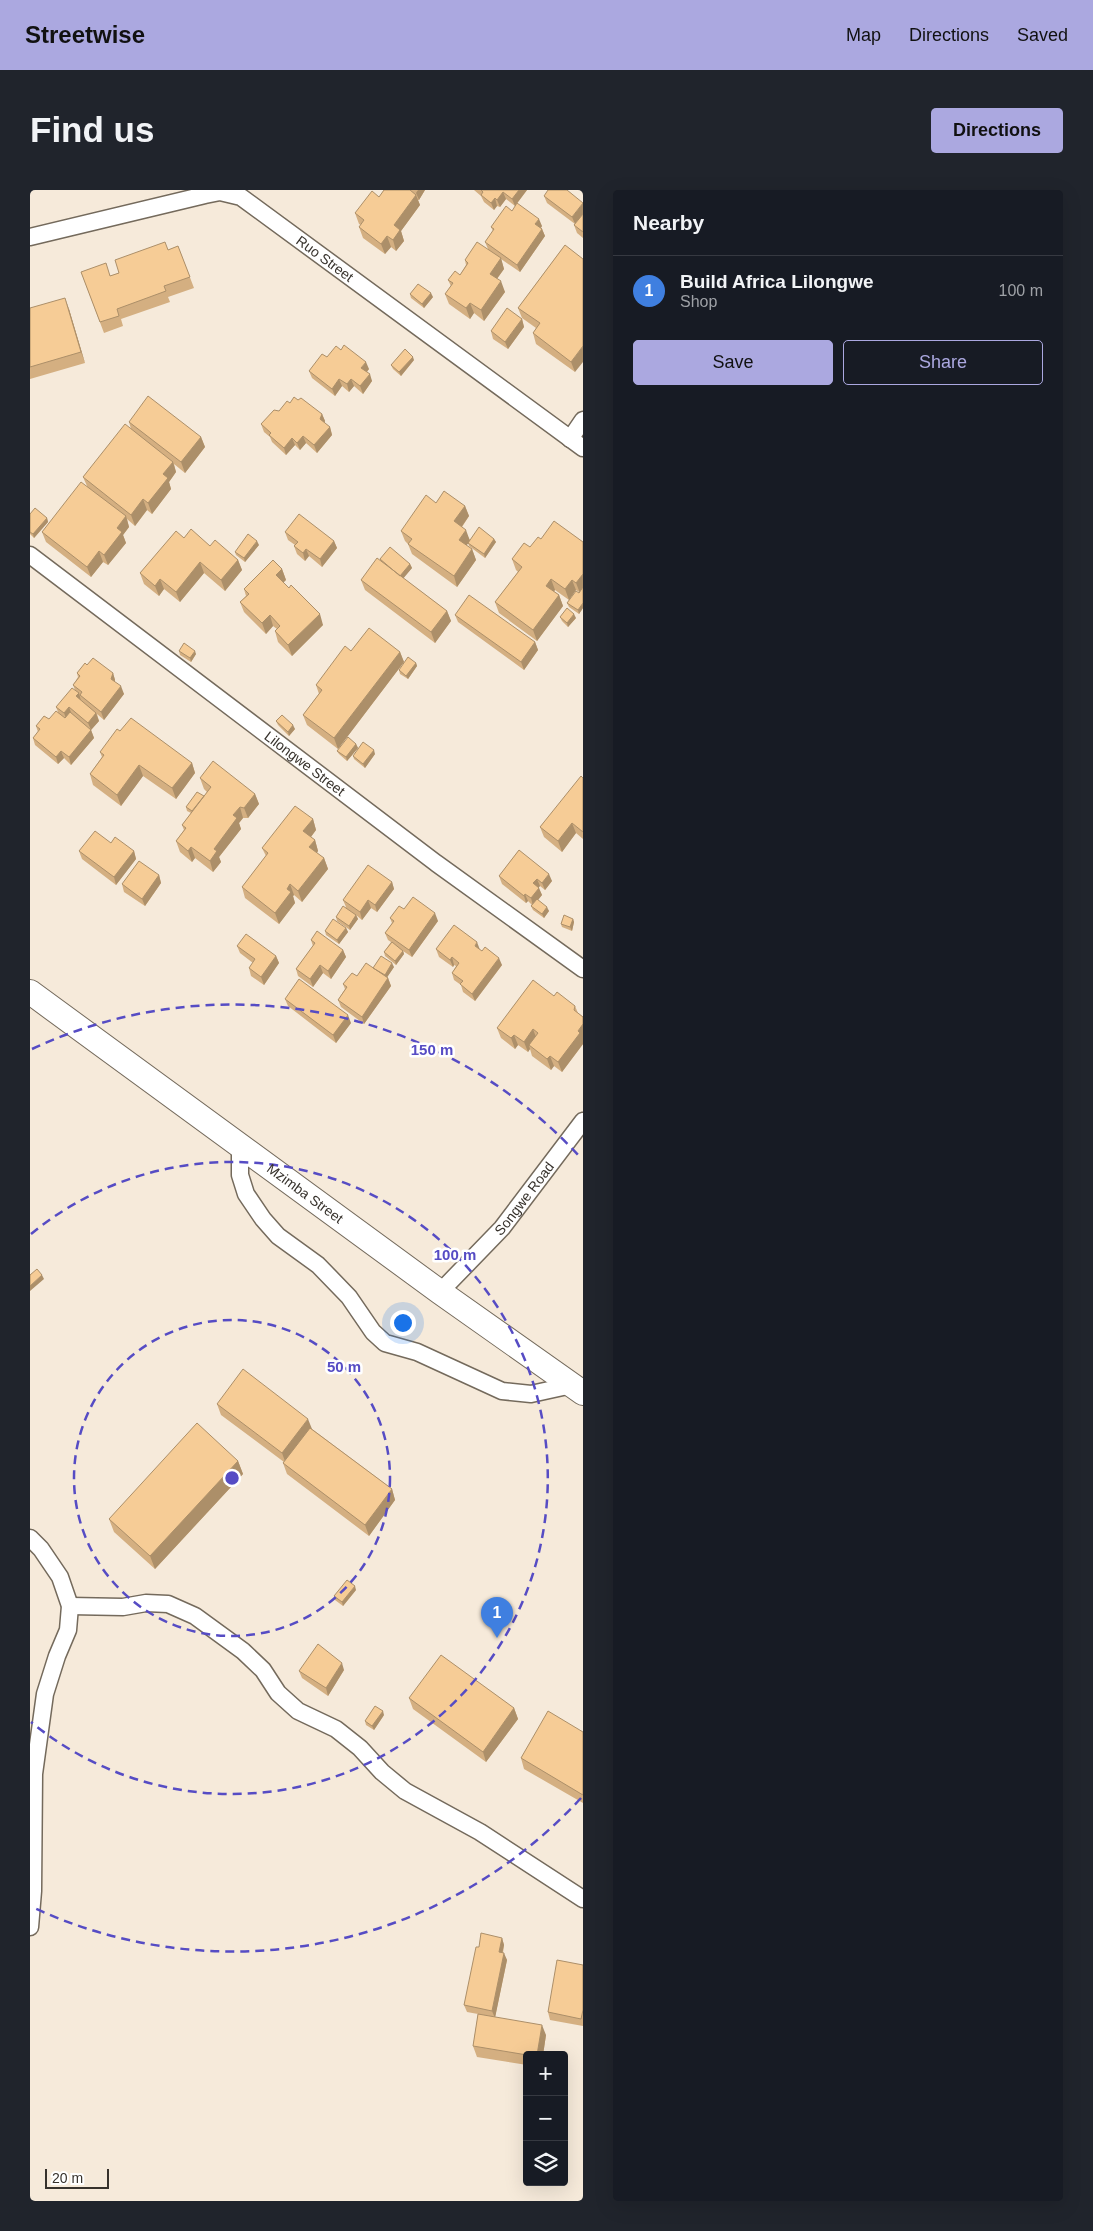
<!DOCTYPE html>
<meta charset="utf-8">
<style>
body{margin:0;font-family:Helvetica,sans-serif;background:#20242c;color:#f1f3f6}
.controls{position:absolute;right:15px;bottom:15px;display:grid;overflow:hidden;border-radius:5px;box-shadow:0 5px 20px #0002}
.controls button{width:45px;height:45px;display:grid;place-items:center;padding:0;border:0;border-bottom:1px solid #363941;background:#171b24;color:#f1f3f6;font:25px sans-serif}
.scale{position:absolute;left:15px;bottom:12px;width:64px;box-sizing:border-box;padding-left:5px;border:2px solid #37322c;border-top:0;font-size:14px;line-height:18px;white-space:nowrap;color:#37322c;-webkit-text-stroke:4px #fff;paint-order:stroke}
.you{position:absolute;left:372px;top:1132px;width:18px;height:18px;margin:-12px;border:4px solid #fff;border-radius:50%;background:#1a73e8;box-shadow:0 0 0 8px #1a73e833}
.badge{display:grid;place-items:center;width:32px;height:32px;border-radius:50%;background:#aba8e0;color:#fff;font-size:16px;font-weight:700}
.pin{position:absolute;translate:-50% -41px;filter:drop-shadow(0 1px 2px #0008)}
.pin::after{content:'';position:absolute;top:26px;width:18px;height:15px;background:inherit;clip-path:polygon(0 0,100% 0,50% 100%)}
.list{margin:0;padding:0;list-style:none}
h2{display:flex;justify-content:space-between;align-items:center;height:65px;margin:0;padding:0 20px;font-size:21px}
h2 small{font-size:16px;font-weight:400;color:#9ea1a6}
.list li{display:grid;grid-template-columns:32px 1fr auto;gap:15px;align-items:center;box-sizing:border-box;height:70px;padding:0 20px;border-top:1px solid #363941}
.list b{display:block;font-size:19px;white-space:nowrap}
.list p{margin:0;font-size:16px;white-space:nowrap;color:#9ea1a6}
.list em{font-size:16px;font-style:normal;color:#9ea1a6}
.actions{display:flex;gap:10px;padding:15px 20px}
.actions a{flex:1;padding:11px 0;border:1px solid #aba8e0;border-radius:5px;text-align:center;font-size:18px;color:#aba8e0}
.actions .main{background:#aba8e0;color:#111}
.icon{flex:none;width:28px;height:28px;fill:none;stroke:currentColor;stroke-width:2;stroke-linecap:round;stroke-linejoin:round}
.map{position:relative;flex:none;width:553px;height:2011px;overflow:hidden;border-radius:5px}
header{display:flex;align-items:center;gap:30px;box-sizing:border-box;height:70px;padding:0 25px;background:#aba8e0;color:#111}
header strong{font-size:24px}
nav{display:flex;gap:28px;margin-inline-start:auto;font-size:18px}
.intro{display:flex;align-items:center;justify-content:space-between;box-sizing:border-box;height:120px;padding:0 30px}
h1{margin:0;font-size:35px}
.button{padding:12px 22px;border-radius:5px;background:#aba8e0;color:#111;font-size:18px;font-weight:700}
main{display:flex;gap:30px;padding:0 30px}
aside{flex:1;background:#171b24;border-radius:5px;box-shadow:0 5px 20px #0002}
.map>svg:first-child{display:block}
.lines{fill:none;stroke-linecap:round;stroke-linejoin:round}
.street-casing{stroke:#746a5c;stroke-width:19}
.secondary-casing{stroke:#746a5c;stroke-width:26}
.street{stroke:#fff;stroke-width:16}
.secondary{stroke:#fff;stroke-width:24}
.wall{fill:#d4af81}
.shaded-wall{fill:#ac8f69}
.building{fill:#f6cc96;stroke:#ac8f69}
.ring{fill:none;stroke:#564cc4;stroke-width:2.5;stroke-dasharray:9 6}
.labels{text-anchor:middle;stroke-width:5;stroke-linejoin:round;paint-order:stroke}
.street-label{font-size:14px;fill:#37322c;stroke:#fff}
.centre{fill:#564cc4;stroke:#fff;stroke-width:2.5}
.ring-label{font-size:15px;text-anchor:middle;font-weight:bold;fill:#564cc4;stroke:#fff;stroke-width:5;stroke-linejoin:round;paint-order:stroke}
</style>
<header>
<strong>Streetwise</strong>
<nav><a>Map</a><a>Directions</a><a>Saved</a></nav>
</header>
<div class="intro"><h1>Find us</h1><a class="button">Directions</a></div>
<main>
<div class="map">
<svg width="553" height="2011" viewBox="0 0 553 2011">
<rect width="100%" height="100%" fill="#f6eada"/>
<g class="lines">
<defs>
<g id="street">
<path id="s1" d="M0,47L175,5L190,2L211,7L553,258"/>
<path d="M540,249L553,230"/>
<path id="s2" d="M0,365L406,673L553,779"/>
<path d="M210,956V985L216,1004L233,1029L248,1046L288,1075L319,1107L343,1142L355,1153L387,1162L472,1201L501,1204L542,1195"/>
<path id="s3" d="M410,1102L472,1038L553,931"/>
<path d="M0,1348L11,1359L30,1387L40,1416L38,1440L27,1466L15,1504L4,1584L3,1701L0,1737"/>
<path d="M40,1416L93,1417L116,1413L138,1414L165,1426L213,1461L233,1480L248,1503L268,1521L306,1539L330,1558L352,1582L375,1601L450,1642L553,1709"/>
</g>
<g id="secondary">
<path id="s4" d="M0,802L410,1102L553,1203"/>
</g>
</defs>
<use href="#street" class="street-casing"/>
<use href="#secondary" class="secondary-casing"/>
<use href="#street" class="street"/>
<use href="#secondary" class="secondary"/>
</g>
<path class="wall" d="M354,0H395L389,10H388L390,15L371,41L374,51L366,61L361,57L355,64L333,48L329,37L331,35L329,34L325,23L349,7Z
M444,0H497L485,16L476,9L470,17L467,16L464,20L454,12L451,6Z
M537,0L545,34L517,13L514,6Z
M482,21L512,36L511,38L512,39L515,46L490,82L471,69L474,79L467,89L475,102L454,131L444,123L440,129L419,114L415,104L421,96L418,90L430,85L436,75L435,70L458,59L455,52L463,41L461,37Z
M553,24V48L547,43L544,35Z
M535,55L545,182L506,154L503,143L506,138L492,128L488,118Z
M148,56L164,98L138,107L140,112L91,129L93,136L74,143L51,82L80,86L89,83L138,60Z
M380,104L403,107L394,118L381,108Z
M0,118L39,119L55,173L0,189Z
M492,129L494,137L478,159L463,149L461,141Z
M297,167L339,179L337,182L342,191L333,204L324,196L319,202L312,196L305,206L282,188L279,181Z
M384,170L371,186L363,179L361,175Z
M268,210L292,224L295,231L294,233L300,237L302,245L287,263L276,253L270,260L265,255L256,265L242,252L240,247L234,242L231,234L260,213Z
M99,232L171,247L175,257L155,283L144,274L146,282L139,292L141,299L122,324L117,320L105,336L97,329L99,337L93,345L96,353L78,375L73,372L61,387L16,352L12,342L57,296L53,287L101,239Z
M406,313L435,316L439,326L432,337L440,350L464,349L466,352L455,368L439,356L438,353L436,355L442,359L446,370L427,397L382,364L378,354L375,351L371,341Z
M0,324L17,328L18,332L4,348L0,344Z
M255,342L304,351L307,358L292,377L279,366L275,371L267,364L264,356L265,355L258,350Z
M154,348L180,356L208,370L212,380L195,401L174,383L150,412L134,399L129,406L114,394L110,383Z
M511,349L553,352V418L549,424L539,417L537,413L549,402L546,400L539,410L525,400L524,401L529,405L533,416L507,451L469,423L465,412L488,382L486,380L482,369Z
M229,355L215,372L206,365L205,362Z
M350,369L380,374L382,378L373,388L417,421L421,431L405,453L335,400L331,390L351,371Z
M252,379L256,390L253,392L293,435L262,466L248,452L245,441L247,439L243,436L236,444L214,422L210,412L216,406L214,399Z
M425,425L505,452L508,460L494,480L428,432Z
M530,427L546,428L538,437L532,431Z
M149,461L166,464L161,472L150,465Z
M321,461L370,462L374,472L308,559L277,535L273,525L289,504L286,495Z
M386,473L387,476L378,489L370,484L369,480Z
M57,475L83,483L85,490V492L94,504L74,530L67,524L69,531L61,540L64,548L41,575L34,568L28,574L5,555L3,548L8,542L6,536L19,529L28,522L26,517L45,500L43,495L48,487L47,483Z
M246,531L265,539L259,546L248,535Z
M90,541L162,573L165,583L146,609L113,586L91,616L63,595L60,584L72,567L70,562Z
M326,554L328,558L317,571L309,564L307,561Z
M345,564L335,578L324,569L323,566Z
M170,588L225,604L229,614L218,628H213L209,633L211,639L189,667L191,672L183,682L165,668L162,672L150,662L146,651L154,640L152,635L161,623L157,621L156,617L174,606L177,602L174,599Z
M553,588V649L546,643L532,662L514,647L510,637Z
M283,629L286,640L281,647L285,650L288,661L287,663L294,668L298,679L272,712L264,705L263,706L265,713L249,734L215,708L212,697L236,666L232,658Z
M81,653L104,661L106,669L86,695L52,669L49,661Z
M489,660L522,691L515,700L510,696L508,697L512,705L508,710L519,721L514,728L503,720L501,716L502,715L498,711L496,713L472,694L469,686Z
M129,685L131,693L115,716L94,702L92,694Z
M362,692L364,699L347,722L341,718L332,730L326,725L328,729L320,740L307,731L306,727L316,717L313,710Z
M374,719L408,731L382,767L373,761L374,764L366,775L355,766L354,762L361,752L358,750L355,743L362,733L360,728Z
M543,729L544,732L542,741L532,737L531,734Z
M316,738L318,742L309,754L296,745L295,741Z
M281,750L313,760L316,767L301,789L293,783L283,797L268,786L266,779L283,756Z
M207,756L246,766L249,773L234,795L221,786L219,778L223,773L210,763Z
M406,759L450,760L472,775L445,811L433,802L431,795L424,790L422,783L426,776L424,775L423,777L409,767Z
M364,777L357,787L358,788L361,796L334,834L311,817L308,810L315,799L313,794L343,778Z
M524,806L545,816L548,823L553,827V854L532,882L524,876L521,880L502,866L500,859L498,862L488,855L485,859L471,848L467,838Z
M255,809L321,833L306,853L258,816Z
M187,1214L282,1239L362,1299L365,1310L339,1346L257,1284L253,1273L254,1272L191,1225Z
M208,1271L213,1284L125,1379L84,1342L79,1329Z
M326,1400L313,1416L305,1410L304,1406Z
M314,1480L298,1506L272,1488L269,1481Z
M379,1508L484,1518L488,1529L456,1572L383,1519Z
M354,1525L344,1540L336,1535L335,1531Z
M553,1542V1613L494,1579L491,1568Z
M472,1748L474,1755L473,1763L477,1770L465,1827L516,1845L513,1865H497V1875L447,1867L443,1856L448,1824L437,1822L434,1815L449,1757Z
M553,1775V1836L520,1830L518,1822Z"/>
<path class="shaded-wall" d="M388,0H395L389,10L386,3Z
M489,0H497L485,16L482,9Z
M473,2L476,9L470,17L467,10Z
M386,5L390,15L371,41L374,51L366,61L363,50L364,35Z
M465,8L467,16L464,20L461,13Z
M553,13V24L545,34L542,27Z
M509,29L512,36L508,42L505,34Z
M512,39L515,46L490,82L487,75Z
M357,46L361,57L355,64L351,54Z
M471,68L474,79L463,94L460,84Z
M471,91L475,102L454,131L451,120Z
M401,103L403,107L394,118L392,114Z
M35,108L39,119L55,173L51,162Z
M440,113L444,123L440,129L436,118Z
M492,129L494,137L478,159L475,152Z
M553,156V172L545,182L541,172Z
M383,167L384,170L371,186L369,182Z
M336,172L339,179L334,185L331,178Z
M340,184L342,191L333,204L330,196Z
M309,189L312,196L305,206L302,199Z
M321,189L324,196L319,202L317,194Z
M292,224L295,231L293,237L290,229Z
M300,237L302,245L287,263L284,255Z
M273,246L276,253L270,260L267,253Z
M171,247L175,257L155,283L151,272Z
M262,248L265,255L256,265L254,258Z
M143,272L146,282L139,292L141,299L122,324L118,313L133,284Z
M113,309L117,320L105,336L101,325Z
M435,316L439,326L428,342L424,331Z
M96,326L99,337L93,345L96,353L78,375L74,365L87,338Z
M17,328L18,332L4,348L3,344Z
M436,340L440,351L433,360L429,350Z
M464,349L466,352L455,368L454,364Z
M227,351L229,355L215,372L214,368Z
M304,351L307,358L292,377L290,369Z
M276,359L279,366L275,371L273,363Z
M442,359L446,370L427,397L424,386Z
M69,361L73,372L61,387L57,377Z
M208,370L212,380L195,401L191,390Z
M170,372L174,383L150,412L146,402Z
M380,374L382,378L372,390L370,386Z
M252,379L256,390L250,396L246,385Z
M553,384V399L550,403L546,393Z
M130,389L134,399L129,406L125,396Z
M521,389L525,400L520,406L516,396Z
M542,390L546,400L539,410L535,399Z
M529,405L533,416L507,451L503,440Z
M553,413V418L549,424L548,420Z
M417,421L421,431L405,453L401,442Z
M290,424L293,435L262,466L258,455Z
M544,424L546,428L538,437L537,433Z
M240,425L243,436L236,444L232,433Z
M505,452L508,460L494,480L491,472Z
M165,461L166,464L161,472L160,468Z
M370,462L374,472L308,559L304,548Z
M386,473L387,476L378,489L376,486Z
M83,483L85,490L83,496L81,489Z
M91,496L94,504L74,530L71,522Z
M49,503L51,511L46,506Z
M39,517L42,525L37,531L34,523Z
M66,523L69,531L61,540L58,533Z
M263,535L265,539L259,546L258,542Z
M61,540L64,548L41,575L39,567Z
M326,554L328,558L317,571L316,567Z
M344,560L345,564L335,578L333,574Z
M31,561L34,568L28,574L26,567Z
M162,573L165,583L146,609L142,598Z
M109,575L113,586L91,616L87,605Z
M225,604L229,614L218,628L214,618Z
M210,617L213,628L209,633L211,639L189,667L191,672L183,682L180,671L184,659L203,625Z
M283,629L286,640L277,652L273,641Z
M542,633L546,643L532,662L528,651Z
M285,650L288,661L283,667L279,657Z
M161,657L165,668L162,672L158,661Z
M104,661L106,669L86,695L84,687Z
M294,668L298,679L272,712L268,701Z
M519,684L522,691L515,700L512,693Z
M129,685L131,693L115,716L112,709Z
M507,689L510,696L506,701L503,693Z
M362,692L364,699L347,722L345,715Z
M260,694L264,705L263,706L265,713L249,734L245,723L257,699Z
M509,698L512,705L503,716L501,708Z
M495,704L498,711L496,713L494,706Z
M338,710L341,718L332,730L330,722Z
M517,717L519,721L514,728L512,724Z
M405,723L408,731L382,767L379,760Z
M326,725L328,729L320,740L319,736Z
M543,729L544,732L542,741L540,737Z
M316,738L318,742L309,754L307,750Z
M447,752L450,760L445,756Z
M313,760L316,767L301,789L298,781Z
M373,761L374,764L366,775L365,771Z
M246,766L249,773L234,795L231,787Z
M422,767L424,775L423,777L420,770Z
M469,768L472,775L445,811L442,804Z
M362,773L364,777L356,789L355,785Z
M290,775L293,783L283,797L280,789Z
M358,788L361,796L334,834L332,827Z
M318,825L321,833L306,853L303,845Z
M553,834V854L532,882L528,872Z
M503,839L507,850L499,855L500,859L498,862L494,852Z
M484,845L488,855L485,859L481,848Z
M520,866L524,876L521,880L517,869Z
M12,1085L14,1089L0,1101V1096Z
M278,1229L282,1239L256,1274L252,1263Z
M208,1271L213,1284L125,1379L120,1366Z
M362,1299L365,1310L339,1346L335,1335Z
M325,1396L326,1400L313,1416L312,1412Z
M312,1473L314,1480L298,1506L296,1498Z
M484,1518L488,1529L456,1572L453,1562Z
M353,1521L354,1525L344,1540L342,1536Z
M472,1748L474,1755L471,1769L469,1762Z
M474,1763L477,1770L465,1828L462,1821Z
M512,1835L516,1845L513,1865H507Z"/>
<path class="building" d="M354,0H380L386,5L364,35L370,40L363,50L357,46L351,54L329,37L334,30L325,23L342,1L349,7Z
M451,0H489L482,9L473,2L467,10L465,8L461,13L451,5L453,2Z
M518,0H537L553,13L542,27L514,6Z
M487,13L509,29L505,34L512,39L487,75L455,52L464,39L461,37L476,16L482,21Z
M553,24V42L544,35Z
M135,52L138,60L148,56L160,87L134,96L136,101L87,119L89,126L70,132L51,82L76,73L80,86L89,83L85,70Z
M447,52L471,68L460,84L471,91L451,120L440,113L436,118L415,104L423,93L418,90L425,81L430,85L438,73L435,70Z
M535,55L553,69V156L541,172L503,143L510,133L488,118Z
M388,94L401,103L392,114L380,104Z
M35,108L51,162L0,177V118Z
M477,118L492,129L475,152L461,141Z
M314,155L336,172L331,178L340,184L330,196L321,189L317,194L309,189L302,199L279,181L292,164L297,167L306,156L311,160Z
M375,159L383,167L369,182L361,175Z
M118,206L171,247L151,272L99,232Z
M264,207L268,210L271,208L292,224L290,229L300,237L284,255L273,246L267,253L262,248L254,258L239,245L241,243L231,234L244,220L249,221L257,211L260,213Z
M95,234L143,272L133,284L138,288L118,313L113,309L101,325L53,287Z
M51,292L96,326L87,338L92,342L74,365L69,361L57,377L12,342Z
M414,301L435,316L424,331L436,340L429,350L442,359L424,386L378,354L382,349L371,341L396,305L406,313Z
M5,318L17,328L3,344L0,342V324Z
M269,324L304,351L290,369L276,359L273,363L264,356L268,352L255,342Z
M524,331L553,352V384L546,393L542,390L535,399L521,389L516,396L529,405L503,440L465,412L492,377L482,369L494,353L500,357L508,347L511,349Z
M449,337L464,349L454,364L438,353Z
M161,339L180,356L185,350L208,370L191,390L170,372L146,402L130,389L125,396L110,383L146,341L154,348Z
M218,344L227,351L214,368L205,362Z
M360,357L380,374L370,386L350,369Z
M347,368L417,421L401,442L331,390Z
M243,370L252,379L246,385L259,398L261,395L290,424L258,455L245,441L250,436L240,425L232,433L210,412L219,404L214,399Z
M553,397V413L548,420L537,413L546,401L549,403Z
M439,405L505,452L491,472L425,425Z
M537,418L544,424L537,433L530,427Z
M339,438L370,462L304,548L273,525L292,500L286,495L315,456L321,461Z
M154,453L165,461L160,468L149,461Z
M378,467L386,473L376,486L369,480Z
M63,468L83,483L81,489L91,496L71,522L50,505L52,502L43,495L50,486L47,483L55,473L57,475Z
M42,498L49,503L46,506L66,523L58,533L39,517L34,523L26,517Z
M26,521L35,528L40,522L61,540L39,567L31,561L26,567L3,548L10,539L6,536L14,526L19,529Z
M252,525L263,535L258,542L246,531Z
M101,528L162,573L142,598L109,575L87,605L60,584L74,565L70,562L87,539L90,541Z
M318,547L326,554L316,567L307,561Z
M333,552L344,560L333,574L323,566Z
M183,571L225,604L214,618L210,617L203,625L207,628L184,659L187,661L180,671L161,657L158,661L146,651L156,638L152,635L181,597L170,588Z
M551,586L553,588V642L542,633L528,651L510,637Z
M167,602L174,606L162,621L156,617Z
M265,616L283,629L273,641L285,650L279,657L294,668L268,701L260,694L257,699L261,702L245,723L212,697L238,663L232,658Z
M65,641L81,653L85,647L104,661L84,687L49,661Z
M489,660L519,684L512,693L507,689L503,693L509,698L501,708L495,704L494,706L469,686Z
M109,671L129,685L112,709L92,694Z
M338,675L362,692L345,715L338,710L330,722L313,710Z
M383,707L405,723L379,760L355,743L364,731L360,728L369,716L374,719Z
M507,709L517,717L512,724L501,716Z
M313,716L326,725L319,736L306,727Z
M534,725L543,729L540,737L531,734Z
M303,729L316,738L307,750L295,741Z
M424,735L447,752L445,756L452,761L455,757L469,768L442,804L430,794L433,791L422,783L429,773L422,767L420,770L406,759Z
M287,741L313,760L298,781L290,775L280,789L266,779L285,753L281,750Z
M216,744L246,766L231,787L219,778L225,769L207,756Z
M362,752L373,761L365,771L354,762Z
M351,766L362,773L355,785L343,778Z
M336,773L358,788L332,827L308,810L317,797L313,794L322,783L327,786Z
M269,789L318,825L303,845L255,809Z
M503,790L524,806L527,802L545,816L544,820L553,827V834L548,841L550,843L528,872L520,866L517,869L499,855L508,843L503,839L494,852L484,845L481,848L467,838Z
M7,1079L12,1085L0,1096V1085Z
M213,1179L278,1229L252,1263L187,1214Z
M167,1233L208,1271L120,1366L79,1329Z
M280,1238L362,1299L335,1335L253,1273Z
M317,1390L325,1396L312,1412L304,1406Z
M288,1454L312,1473L296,1498L269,1481Z
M411,1465L484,1518L453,1562L379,1508Z
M345,1516L353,1521L342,1536L335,1531Z
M518,1521L553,1542V1605L491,1568Z
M451,1743L472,1748L469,1762L474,1763L462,1821L434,1815L446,1757H449Z
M527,1770L553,1775V1820L551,1829L518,1822Z
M448,1824L512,1835L507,1865H497L443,1856Z"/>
<g class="ring">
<circle cx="202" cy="1288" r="158"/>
<path d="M1 1044A316 316 0 1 1 1 1532"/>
<path d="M551 1608A473 473 0 0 1 2 1717M2 859A473 473 0 0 1 551 968"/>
</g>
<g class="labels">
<g class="street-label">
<text dy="5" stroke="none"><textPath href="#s1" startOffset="321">Ruo Street</textPath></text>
<text dy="5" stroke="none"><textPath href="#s2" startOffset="345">Lilongwe Street</textPath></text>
<text dy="5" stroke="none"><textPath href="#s4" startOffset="341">Mzimba Street</textPath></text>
<text dy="5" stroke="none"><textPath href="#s3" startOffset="126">Songwe Road</textPath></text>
</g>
</g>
<circle cx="202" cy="1288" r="8" class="centre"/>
<g class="ring-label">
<text x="402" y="865">150 m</text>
<text x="425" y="1070">100 m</text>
<text x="314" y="1182">50 m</text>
</g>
</svg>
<div class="controls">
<button>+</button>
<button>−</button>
<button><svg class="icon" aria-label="layers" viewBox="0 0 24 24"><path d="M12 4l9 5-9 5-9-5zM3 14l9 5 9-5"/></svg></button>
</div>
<div class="scale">20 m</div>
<div class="you"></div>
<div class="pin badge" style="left:467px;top:1448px;background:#3f7fe0">1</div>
</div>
<aside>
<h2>Nearby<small></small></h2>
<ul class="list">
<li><span class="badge" style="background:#3f7fe0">1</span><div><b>Build Africa Lilongwe</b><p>Shop</p></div><em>100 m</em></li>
</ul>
<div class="actions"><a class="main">Save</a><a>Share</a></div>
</aside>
</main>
